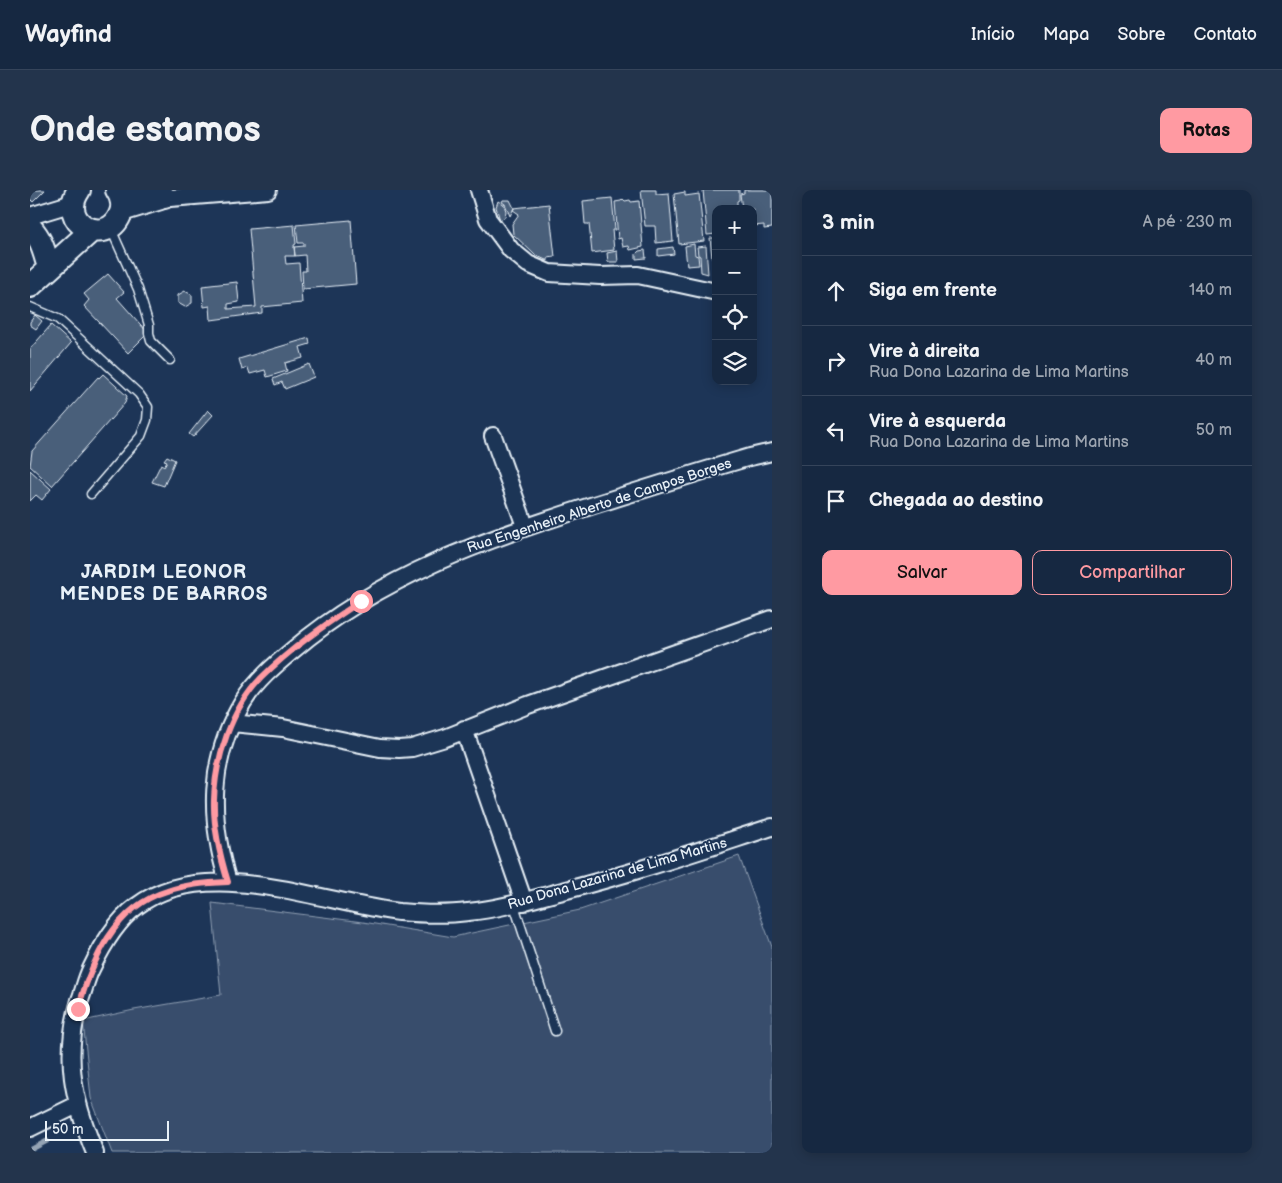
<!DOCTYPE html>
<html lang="pt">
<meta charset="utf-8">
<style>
body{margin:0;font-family:"Balsamiq Sans",sans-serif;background:#23344c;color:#f1f3f6}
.controls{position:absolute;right:15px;top:15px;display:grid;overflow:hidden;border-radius:10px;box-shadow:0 2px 12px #0003}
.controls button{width:45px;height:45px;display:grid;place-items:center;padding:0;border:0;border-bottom:1px solid #35445a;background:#162841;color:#f1f3f6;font:25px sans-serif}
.scale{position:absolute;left:15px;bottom:12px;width:124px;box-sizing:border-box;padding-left:5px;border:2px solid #e8f1f8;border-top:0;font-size:14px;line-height:18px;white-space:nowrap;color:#e8f1f8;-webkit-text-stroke:4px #1d3557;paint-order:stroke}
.stop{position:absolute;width:15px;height:15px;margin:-11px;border:4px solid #ff9aa2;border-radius:50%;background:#fff}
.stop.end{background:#ff9aa2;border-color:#fff;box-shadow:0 1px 5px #0008}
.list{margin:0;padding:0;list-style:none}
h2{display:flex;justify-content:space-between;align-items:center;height:65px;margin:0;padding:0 20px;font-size:21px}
h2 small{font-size:16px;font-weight:400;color:#9ea6b1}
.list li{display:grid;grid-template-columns:32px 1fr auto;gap:15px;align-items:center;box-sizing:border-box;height:70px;padding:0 20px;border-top:1px solid #35445a}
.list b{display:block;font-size:19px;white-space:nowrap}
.list p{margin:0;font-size:16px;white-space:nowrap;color:#9ea6b1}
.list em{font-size:16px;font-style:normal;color:#9ea6b1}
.actions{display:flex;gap:10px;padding:15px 20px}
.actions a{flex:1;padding:11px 0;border:1px solid #ff9aa2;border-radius:10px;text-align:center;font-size:18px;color:#ff9aa2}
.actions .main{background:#ff9aa2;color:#111}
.icon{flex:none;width:28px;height:28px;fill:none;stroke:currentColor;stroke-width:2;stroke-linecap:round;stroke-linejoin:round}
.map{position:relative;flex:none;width:742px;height:963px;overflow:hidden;border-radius:10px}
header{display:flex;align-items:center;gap:30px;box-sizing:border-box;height:70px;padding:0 25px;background:#162841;border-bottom:1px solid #35445a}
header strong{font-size:24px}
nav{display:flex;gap:28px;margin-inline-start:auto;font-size:18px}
.intro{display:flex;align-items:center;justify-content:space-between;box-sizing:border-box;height:120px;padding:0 30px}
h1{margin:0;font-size:35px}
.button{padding:12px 22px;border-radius:10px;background:#ff9aa2;color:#111;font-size:18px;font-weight:700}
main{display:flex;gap:30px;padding:0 30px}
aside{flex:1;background:#162841;border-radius:10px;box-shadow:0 2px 12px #0003}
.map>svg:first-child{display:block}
.green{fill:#374d6c;stroke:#909fb2}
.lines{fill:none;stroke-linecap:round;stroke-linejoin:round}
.stream{stroke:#95a4b5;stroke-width:5}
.building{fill:#495e7a;stroke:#e8f1f8}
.lane-casing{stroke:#e8f1f8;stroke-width:11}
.street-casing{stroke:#e8f1f8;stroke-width:20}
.secondary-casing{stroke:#e8f1f8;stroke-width:26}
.lane{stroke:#1d3557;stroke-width:8}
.street{stroke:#1d3557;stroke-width:16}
.secondary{stroke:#1d3557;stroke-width:22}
.route{stroke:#ff9aa2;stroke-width:6}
.labels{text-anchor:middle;stroke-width:4;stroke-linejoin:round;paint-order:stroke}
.street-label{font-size:14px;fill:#e8f1f8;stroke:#1d3557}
.district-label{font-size:19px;font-weight:bold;letter-spacing:1px;fill:#e8f1f8;stroke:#1d3557}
</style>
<header>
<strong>Wayfind</strong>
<nav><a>Início</a><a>Mapa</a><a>Sobre</a><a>Contato</a></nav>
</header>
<div class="intro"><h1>Onde estamos</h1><a class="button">Rotas</a></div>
<main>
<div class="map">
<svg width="742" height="963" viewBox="0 0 742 963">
<rect width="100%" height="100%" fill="#1d3557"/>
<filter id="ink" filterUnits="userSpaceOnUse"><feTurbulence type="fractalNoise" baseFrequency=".02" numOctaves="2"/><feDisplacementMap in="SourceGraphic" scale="10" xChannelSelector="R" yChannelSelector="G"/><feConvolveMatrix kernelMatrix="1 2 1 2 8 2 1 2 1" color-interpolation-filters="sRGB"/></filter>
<g filter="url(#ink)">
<path class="green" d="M709,666L742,757V963H82L61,908L53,831L104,820L191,805L182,713L333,732L423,747L550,720Z"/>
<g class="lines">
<path class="stream" d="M0,960L17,951"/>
</g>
<path class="building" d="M0,0H15L3,12L0,9Z
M611,0H626V4L639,3L643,51L626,53L625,36H615Z
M673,0H709V10L707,11V19H686V44L677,45Z
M714,0H742V38L734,39V35L723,36V19H712L710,4L714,3Z
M655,2V6L669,4L674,51L649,54L644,4Z
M582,8L585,40H582L584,60L562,63L559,34H555L553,11Z
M593,9L595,11L600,10L601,12L609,11L613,57L600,60L599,56L593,57L591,48L588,49L585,12L591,11Z
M473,10H480L484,18L480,26L475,14L472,12Z
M468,11L474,15L476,21L475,27L470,30L466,17Z
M519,14L525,67L518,68V71L505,65L483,44L482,34L489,24L483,20L484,18Z
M321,30L326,94L273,99L272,81H276L275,65L265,66L264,57L274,56V53H268L266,35Z
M264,35L266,54L264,55L265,66H255L256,74L269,73L272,113L232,117V123L181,130L180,116L174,117L172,96L207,92L209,112L198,114V119L226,117L219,39Z
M680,48H686V67L682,68Z
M664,54L665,65L668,66L669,75L657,76L655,56Z
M676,56L678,84L671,82L670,66L668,65L667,57Z
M643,57L644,64L628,66V59Z
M615,60L616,68L606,69V64L609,61Z
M587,61L588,72H578L577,63Z
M78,84L94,102L87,108L118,143L98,163L54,116L59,110L54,104Z
M155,101L162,105V113L155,117L148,113V105Z
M5,125L12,131L6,139L0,135V132Z
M21,135L41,153L0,201V159Z
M279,148L280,154L270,157L273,168L255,173L257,181L237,187L235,180L220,184L218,178L212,180L209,169Z
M279,174L284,187L255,199L252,192L245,195L243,189Z
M73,184L97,206L95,213L22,296L0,276L2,261L68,187L69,188Z
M178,220L183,225L163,247L159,244Z
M137,266L145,270L134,296L122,292L131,274L134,276L137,271L134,270Z
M0,280L21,299L12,310L6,305L0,311Z"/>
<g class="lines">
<defs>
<path id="lane" d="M81,39L108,99L119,135V143L121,151L140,170
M0,117L28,129L109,204L118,217L117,230L111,246L61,304
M484,715L525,841"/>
<path id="street" d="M449,0L458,29L481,60L498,74L519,83L570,86L608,85L682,101
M89,3L140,8L238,0
M92,23L131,11
M0,26L43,13
M463,246L495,336
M202,533L253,538L350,558L369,559L382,558L415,548L498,515L742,429
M434,539L494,712
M198,692C179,628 178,570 213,512C226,491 245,475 263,460C351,385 459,348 567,314C618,298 669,282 720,267L742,262
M0,938L47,915
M65,963C43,909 33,867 50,810C54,800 56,789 61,779C72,756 86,731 107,716C175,664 292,713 369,722C392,724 415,725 438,722C469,719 499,710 529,702C601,684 671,660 742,637"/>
<path id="secondary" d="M49,0C26,33 76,58 90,25C94,17 92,7 87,0
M126,0L134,7
M0,37C10,48 13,57 17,71
M0,96L62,40"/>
</defs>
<use href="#lane" class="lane-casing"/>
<use href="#street" class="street-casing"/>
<use href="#secondary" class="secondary-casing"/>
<use href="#lane" class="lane"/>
<use href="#street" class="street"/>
<use href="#secondary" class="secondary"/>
</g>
</g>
<g class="lines" filter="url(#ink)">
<path class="route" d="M48,819C62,771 84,717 137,701C157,694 177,693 198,692C190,666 183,637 184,610C185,568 202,518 231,488C261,458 296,434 331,411"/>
</g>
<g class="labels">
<g class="street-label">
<text transform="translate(569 315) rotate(-18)" y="5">Rua Engenheiro Alberto de Campos Borges</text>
<text transform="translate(587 683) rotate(-16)" y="5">Rua Dona Lazarina de Lima Martins</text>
</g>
<g class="district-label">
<text x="134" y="388">JARDIM LEONOR<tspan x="134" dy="22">MENDES DE BARROS</tspan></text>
</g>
</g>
</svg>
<div class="controls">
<button>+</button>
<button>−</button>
<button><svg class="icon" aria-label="locate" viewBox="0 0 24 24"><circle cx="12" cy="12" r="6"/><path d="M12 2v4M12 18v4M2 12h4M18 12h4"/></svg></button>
<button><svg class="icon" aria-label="layers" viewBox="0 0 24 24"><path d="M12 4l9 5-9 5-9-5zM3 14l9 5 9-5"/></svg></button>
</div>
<div class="scale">50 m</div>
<div class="stop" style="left:331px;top:411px"></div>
<div class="stop end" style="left:48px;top:819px"></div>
</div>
<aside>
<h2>3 min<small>A pé · 230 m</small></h2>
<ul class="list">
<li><svg class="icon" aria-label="ahead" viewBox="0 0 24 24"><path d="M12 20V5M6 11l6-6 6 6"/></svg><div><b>Siga em frente</b></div><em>140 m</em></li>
<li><svg class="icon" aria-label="right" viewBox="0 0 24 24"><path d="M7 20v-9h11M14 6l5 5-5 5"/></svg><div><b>Vire à direita</b><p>Rua Dona Lazarina de Lima Martins</p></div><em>40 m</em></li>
<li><svg class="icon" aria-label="left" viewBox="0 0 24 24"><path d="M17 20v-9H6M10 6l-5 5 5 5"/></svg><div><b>Vire à esquerda</b><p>Rua Dona Lazarina de Lima Martins</p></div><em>50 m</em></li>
<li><svg class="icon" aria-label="arrive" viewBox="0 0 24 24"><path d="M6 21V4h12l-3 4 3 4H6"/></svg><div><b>Chegada ao destino</b></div></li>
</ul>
<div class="actions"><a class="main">Salvar</a><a>Compartilhar</a></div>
</aside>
</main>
